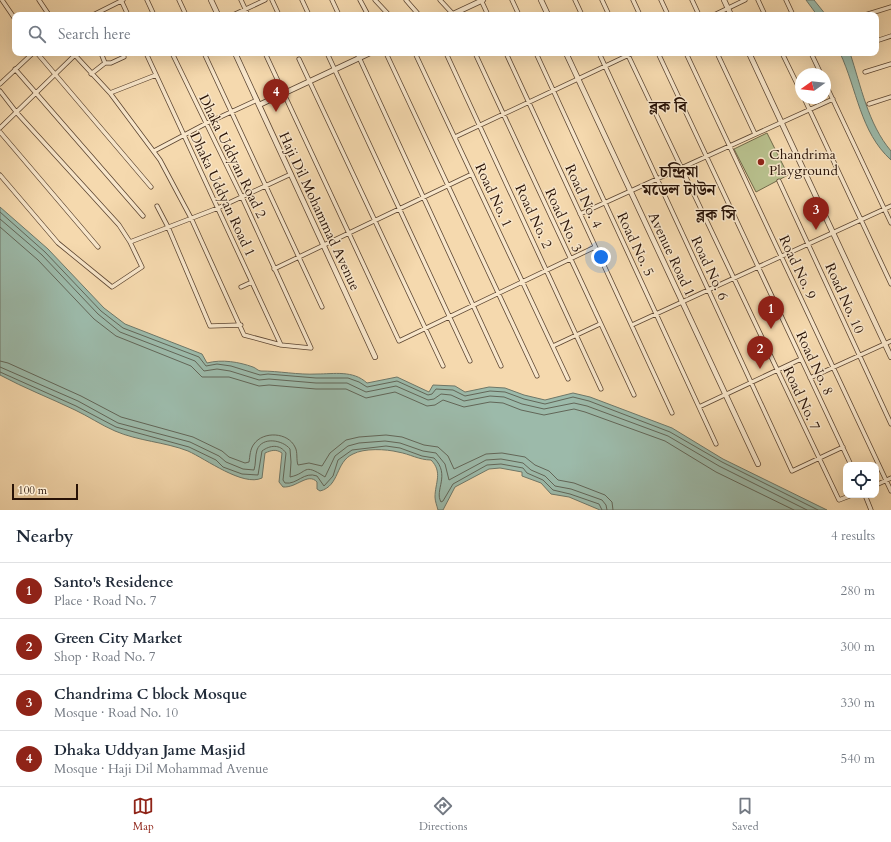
<!DOCTYPE html>
<meta charset="utf-8">
<style>
body{margin:0;font-family:Cardo,"Noto Serif Bengali",serif;background:#f6f6f7;color:#1f2937}
.controls{position:absolute;right:12px;bottom:12px;display:grid;overflow:hidden;border-radius:8px;box-shadow:0 4px 16px #0002}
.controls button{width:36px;height:36px;display:grid;place-items:center;padding:0;border:0;border-bottom:1px solid #e0e1e3;background:#fff;color:#1f2937;font:20px sans-serif}
.compass{position:absolute;left:795px;top:68px;width:36px;height:36px;border-radius:50%;background:#fff;box-shadow:0 4px 16px #0002;rotate:255deg}
.scale{position:absolute;left:12px;bottom:10px;width:66px;box-sizing:border-box;padding-left:4px;border:2px solid #281206;border-top:0;font-size:11px;line-height:14px;white-space:nowrap;color:#281206;-webkit-text-stroke:3px #f8e6ca;paint-order:stroke}
.you{position:absolute;left:601px;top:257px;width:14px;height:14px;margin:-10px;border:3px solid #fff;border-radius:50%;background:#1a73e8;box-shadow:0 0 0 6px #1a73e833}
.badge{display:grid;place-items:center;width:26px;height:26px;border-radius:50%;background:#8f2418;color:#fff;font-size:13px;font-weight:700}
.pin{position:absolute;translate:-50% -33px;filter:drop-shadow(0 1px 2px #0008)}
.pin::after{content:'';position:absolute;top:21px;width:14px;height:12px;background:inherit;clip-path:polygon(0 0,100% 0,50% 100%)}
.list{margin:0;padding:0;list-style:none}
h2{display:flex;justify-content:space-between;align-items:center;height:52px;margin:0;padding:0 16px;font-size:17px}
h2 small{font-size:13px;font-weight:400;color:#747a83}
.list li{display:grid;grid-template-columns:26px 1fr auto;gap:12px;align-items:center;box-sizing:border-box;height:56px;padding:0 16px;border-top:1px solid #e0e1e3}
.list b{display:block;font-size:15px;white-space:nowrap}
.list p{margin:0;font-size:13px;white-space:nowrap;color:#747a83}
.list em{font-size:13px;font-style:normal;color:#747a83}
.icon{flex:none;width:22px;height:22px;fill:none;stroke:currentColor;stroke-width:2;stroke-linecap:round;stroke-linejoin:round}
.map{position:relative;flex:none;width:891px;height:510px;overflow:hidden}
.search{position:absolute;background:#fff;box-shadow:0 4px 16px #0002;left:12px;right:12px;top:12px;height:44px;display:flex;align-items:center;gap:10px;box-sizing:border-box;padding:0 14px;border-radius:8px;color:#747a83;font-size:15px}
.sheet{height:276px;background:#fff}
nav{display:flex;justify-content:space-around;align-items:center;box-sizing:border-box;height:56px;border-top:1px solid #e0e1e3;background:#fff;font-size:11px;color:#747a83}
nav a{display:grid;justify-items:center;gap:2px}
nav .on{color:#8f2418}
.map>svg:first-child{display:block}
.green{fill:#b8c08d;stroke:#70694a}
.water{fill:#9cbaaa;stroke:#6e7768}
.lines{fill:none;stroke-linecap:round;stroke-linejoin:round}
.shore{stroke:#626658;stroke-width:1}
.minor-casing{stroke:#5b4430;stroke-width:5}
.tertiary-casing{stroke:#5b4430;stroke-width:6}
.minor{stroke:#f8e6ca;stroke-width:3.5}
.tertiary{stroke:#f8e6ca;stroke-width:4.5}
.poi-dot{fill:#8f2418;stroke:#f8e6ca;stroke-width:1.5}
.labels{text-anchor:middle;stroke-width:3;stroke-linejoin:round;paint-order:stroke}
.poi-label{font-size:14px;fill:#281206;stroke:#f8e6ca;text-anchor:start}
.street-label{font-size:14px;fill:#281206;stroke:#f8e6ca}
.quarter-label{font-size:16px;font-weight:bold;fill:#281206;stroke:#f8e6ca}
</style>
<div class="map">
<svg width="891" height="510" viewBox="0 0 891 510">
<rect width="100%" height="100%" fill="#f5d9ae"/>
<filter id="stains"><feTurbulence type="fractalNoise" baseFrequency=".005" numOctaves="4"/><feColorMatrix values="0 0 0 0 .2 0 0 0 0 .09 0 0 0 0 .02 0 0 0 .5 -.17"/></filter>
<radialGradient id="worn" r=".72"><stop offset=".6" stop-color="#630" stop-opacity="0"/><stop offset="1" stop-color="#630" stop-opacity=".3"/></radialGradient>
<path class="green" d="M767,133L788,175L756,192L734,149Z"/>
<path class="water" d="M806,0H814L826,15H817Z
M840,53H850C861,86 868,124 891,151V160C860,132 857,89 840,53Z
M0,207L48,249L104,308L125,324L202,354L207,363C222,359 239,362 253,367C256,368 258,371 261,371C279,371 298,375 317,374C334,374 353,370 367,383L397,377L429,392L433,385L455,386L465,392L489,387L505,388L524,395L545,400L573,393L590,397L672,428L723,459L827,510H600L569,497L551,494L541,483L522,476V472L500,468L489,469L455,487L443,510H438C437,506 435,501 435,497C435,483 443,472 431,460C419,460 410,454 398,452C386,449 364,448 353,454C335,462 340,486 320,491L317,489V482C308,472 297,488 283,487L279,482L282,453C276,449 272,450 265,453L262,478C243,487 206,459 188,451C165,442 138,441 115,431C101,425 88,416 75,410C50,398 24,388 0,375Z"/>
<g class="lines">
<path class="shore" d="M0,212L45,252L101,311L123,328L199,357L206,366L217,364L231,366L260,375L268,374L316,378H348L359,382L367,387L397,381L428,395L432,394L436,389L453,390L465,396L490,391L505,392L524,399L545,404L573,397L589,401L670,432L722,462L818,510
M0,219L42,255L98,314L120,332L195,361L204,371L217,369L230,371L259,380L269,379L316,383H347L366,392L396,386L428,400L434,399L441,394L451,395L464,401L490,396L504,397L522,404L544,409L574,403L587,406L668,436L719,466L807,510
M0,227L38,260L94,319L116,336L191,366L202,377H229L259,386L269,385L316,389H346L366,398L395,392L427,406L435,405L443,400L464,407L490,402L503,403L521,410L544,415L574,409L585,412L665,441L716,472L794,510
M0,361L8,363L81,396L121,417L193,437L222,451L229,457L245,463L249,462C250,456 250,449 254,444C263,431 288,432 295,447C298,452 296,460 298,465L309,463L322,466L330,453L346,440L359,437L386,435L402,437L424,445L438,447L448,456L454,469L486,454L502,453L525,457L535,465L549,471L558,480L574,483L605,495L612,502L613,510
M0,367L78,401L118,423L190,442L219,456L226,462L243,469L254,470C256,464 255,456 257,450C262,436 283,440 290,449L291,462L290,477C309,473 302,462 325,477L335,456L348,446L359,443L385,441L400,443L423,451L436,453L445,464L449,480L486,460L501,459L523,463L531,470L545,476L555,486L571,489L602,500L606,505L607,510
M0,372L76,406L116,427L189,447L216,460L223,467L242,474L258,475L262,451C270,445 280,444 286,453L283,480L285,483C297,485 304,471 317,476L324,486L333,476L338,460L352,450L386,446L400,448L422,456L434,458C451,475 434,490 441,502L443,501L453,484L487,465L501,464L523,468L527,473L543,480L553,490L570,494L599,504L602,510"/>
<defs>
<path id="minor" d="M2,0L15,19
M39,0L49,15
M121,0L128,15
M147,0L154,15
M179,0L186,15
M241,0L248,15
M272,0L279,15
M302,0L309,15
M332,0L339,15
M360,0L368,15
M375,0L389,15
M406,0L419,15
M440,0L453,14
M481,0L488,15
M512,0L519,15
M575,0L582,15
M602,0L609,15
M633,0L640,15
M661,0L668,15
M692,0L699,15
M758,0L765,15
M786,0L793,15
M93,15L123,0
M233,15L265,0
M714,15L745,0
M865,15L891,7
M876,41L891,36
M37,53L151,187
M73,53L110,93L160,160L191,218L244,335L281,345L311,348L242,197L172,53
M101,53L105,63
M146,53L281,345
M204,53L322,307
M265,53L399,341L595,247
M327,53L470,361
M357,53L501,366
M386,53L537,376
M415,53L568,379
M446,53L601,389
M475,53L634,395
M506,53L672,413
M536,53L716,444
M599,53L792,471L843,447
M627,53L839,500L852,495
M658,53L851,465
M686,53L891,491
M717,53L755,134
M782,53L801,92
M811,53L821,74
M299,59L443,366
M15,69L143,216
M865,72L891,64
M91,74L105,63H111L124,57
M825,83L891,223
M0,84L33,53
M0,91L17,113L119,225L130,242L142,267L112,287L58,243L0,175
M110,93L156,75
M804,98L891,284
M869,104L891,97
M0,128L75,55
M0,132L98,247
M455,137L633,53
M154,151L205,124L257,100
M779,181L891,424
M157,206L168,227L210,326L241,325
M580,214L833,99
M130,242L218,208L291,174
M274,269L472,174
M241,287L252,282
M632,325L891,206
M553,346L600,324
M810,378L891,341
M699,407L801,359
M876,485L891,478
M865,495L871,510"/>
<path id="tertiary" d="M211,0L218,15
M541,0L548,15
M724,0L731,15
M451,15L483,0
M235,53L375,357
M566,53L758,464
M749,53L891,357
M259,105L370,53"/>
</defs>
<use href="#minor" class="minor-casing"/>
<use href="#tertiary" class="tertiary-casing"/>
<use href="#minor" class="minor"/>
<use href="#tertiary" class="tertiary"/>
</g>
<circle class="poi-dot" cx="761" cy="162" r="4"/>
<g class="labels">
<g class="poi-label">
<text x="769" y="159">Chandrima<tspan x="769" dy="16">Playground</tspan></text>
</g>
<g class="street-label">
<text transform="translate(233 156) rotate(64)" y="5">Dhaka Uddyan Road 2</text>
<text transform="translate(223 194) rotate(65)" y="5">Dhaka Uddyan Road 1</text>
<text transform="translate(494 195) rotate(65)" y="5">Road No. 1</text>
<text transform="translate(584 196) rotate(65)" y="5">Road No. 4</text>
<text transform="translate(320 211) rotate(65)" y="5">Haji Dil Mohammad Avenue</text>
<text transform="translate(534 216) rotate(65)" y="5">Road No. 2</text>
<text transform="translate(564 220) rotate(65)" y="5">Road No. 3</text>
<text transform="translate(636 244) rotate(65)" y="5">Road No. 5</text>
<text transform="translate(672 254) rotate(65)" y="5">Avenue Road 1</text>
<text transform="translate(798 267) rotate(65)" y="5">Road No. 9</text>
<text transform="translate(710 268) rotate(65)" y="5">Road No. 6</text>
<text transform="translate(845 298) rotate(66)" y="5">Road No. 10</text>
<text transform="translate(815 363) rotate(65)" y="5">Road No. 8</text>
<text transform="translate(802 398) rotate(65)" y="5">Road No. 7</text>
</g>
<g class="quarter-label">
<text x="668" y="112">ব্লক বি</text>
<text x="679" y="177">চন্দ্রিমা<tspan x="679" dy="18">মডেল টাউন</tspan></text>
<text x="716" y="220">ব্লক সি</text>
</g>
</g>
<rect width="100%" height="100%" filter="url(#stains)"/>
<rect width="100%" height="100%" fill="url(#worn)"/>
</svg>
<div class="controls">
<button><svg class="icon" aria-label="locate" viewBox="0 0 24 24"><circle cx="12" cy="12" r="6"/><path d="M12 2v4M12 18v4M2 12h4M18 12h4"/></svg></button>
</div>
<svg class="compass" viewBox="-18 -18 36 36"><path d="M0-13l5 13h-10z" fill="#e53935"/><path d="M0 13l5-13h-10z" fill="#747a83"/></svg>
<div class="scale">100 m</div>
<div class="you"></div>
<div class="pin badge" style="left:771px;top:329px">1</div>
<div class="pin badge" style="left:760px;top:369px">2</div>
<div class="pin badge" style="left:816px;top:230px">3</div>
<div class="pin badge" style="left:276px;top:112px">4</div>
<div class="search"><svg class="icon" aria-label="search" viewBox="0 0 24 24"><circle cx="10" cy="10" r="6"/><path d="M15 15l6 6"/></svg>Search here</div>
</div>
<section class="sheet">
<h2>Nearby<small>4 results</small></h2>
<ul class="list">
<li><span class="badge">1</span><div><b>Santo's Residence</b><p>Place · Road No. 7</p></div><em>280 m</em></li>
<li><span class="badge">2</span><div><b>Green City Market</b><p>Shop · Road No. 7</p></div><em>300 m</em></li>
<li><span class="badge">3</span><div><b>Chandrima C block Mosque</b><p>Mosque · Road No. 10</p></div><em>330 m</em></li>
<li><span class="badge">4</span><div><b>Dhaka Uddyan Jame Masjid</b><p>Mosque · Haji Dil Mohammad Avenue</p></div><em>540 m</em></li>
</ul>
</section>
<nav>
<a class="on"><svg class="icon" aria-label="map" viewBox="0 0 24 24"><path d="M3 6l6-2 6 2 6-2v14l-6 2-6-2-6 2zM9 4v14M15 6v14"/></svg>Map</a>
<a><svg class="icon" aria-label="directions" viewBox="0 0 24 24"><path d="M12 3l9 9-9 9-9-9zM9 14v-3h6M13 9l2 2-2 2"/></svg>Directions</a>
<a><svg class="icon" aria-label="saved" viewBox="0 0 24 24"><path d="M7 4h10v16l-5-4-5 4z"/></svg>Saved</a>
</nav>
